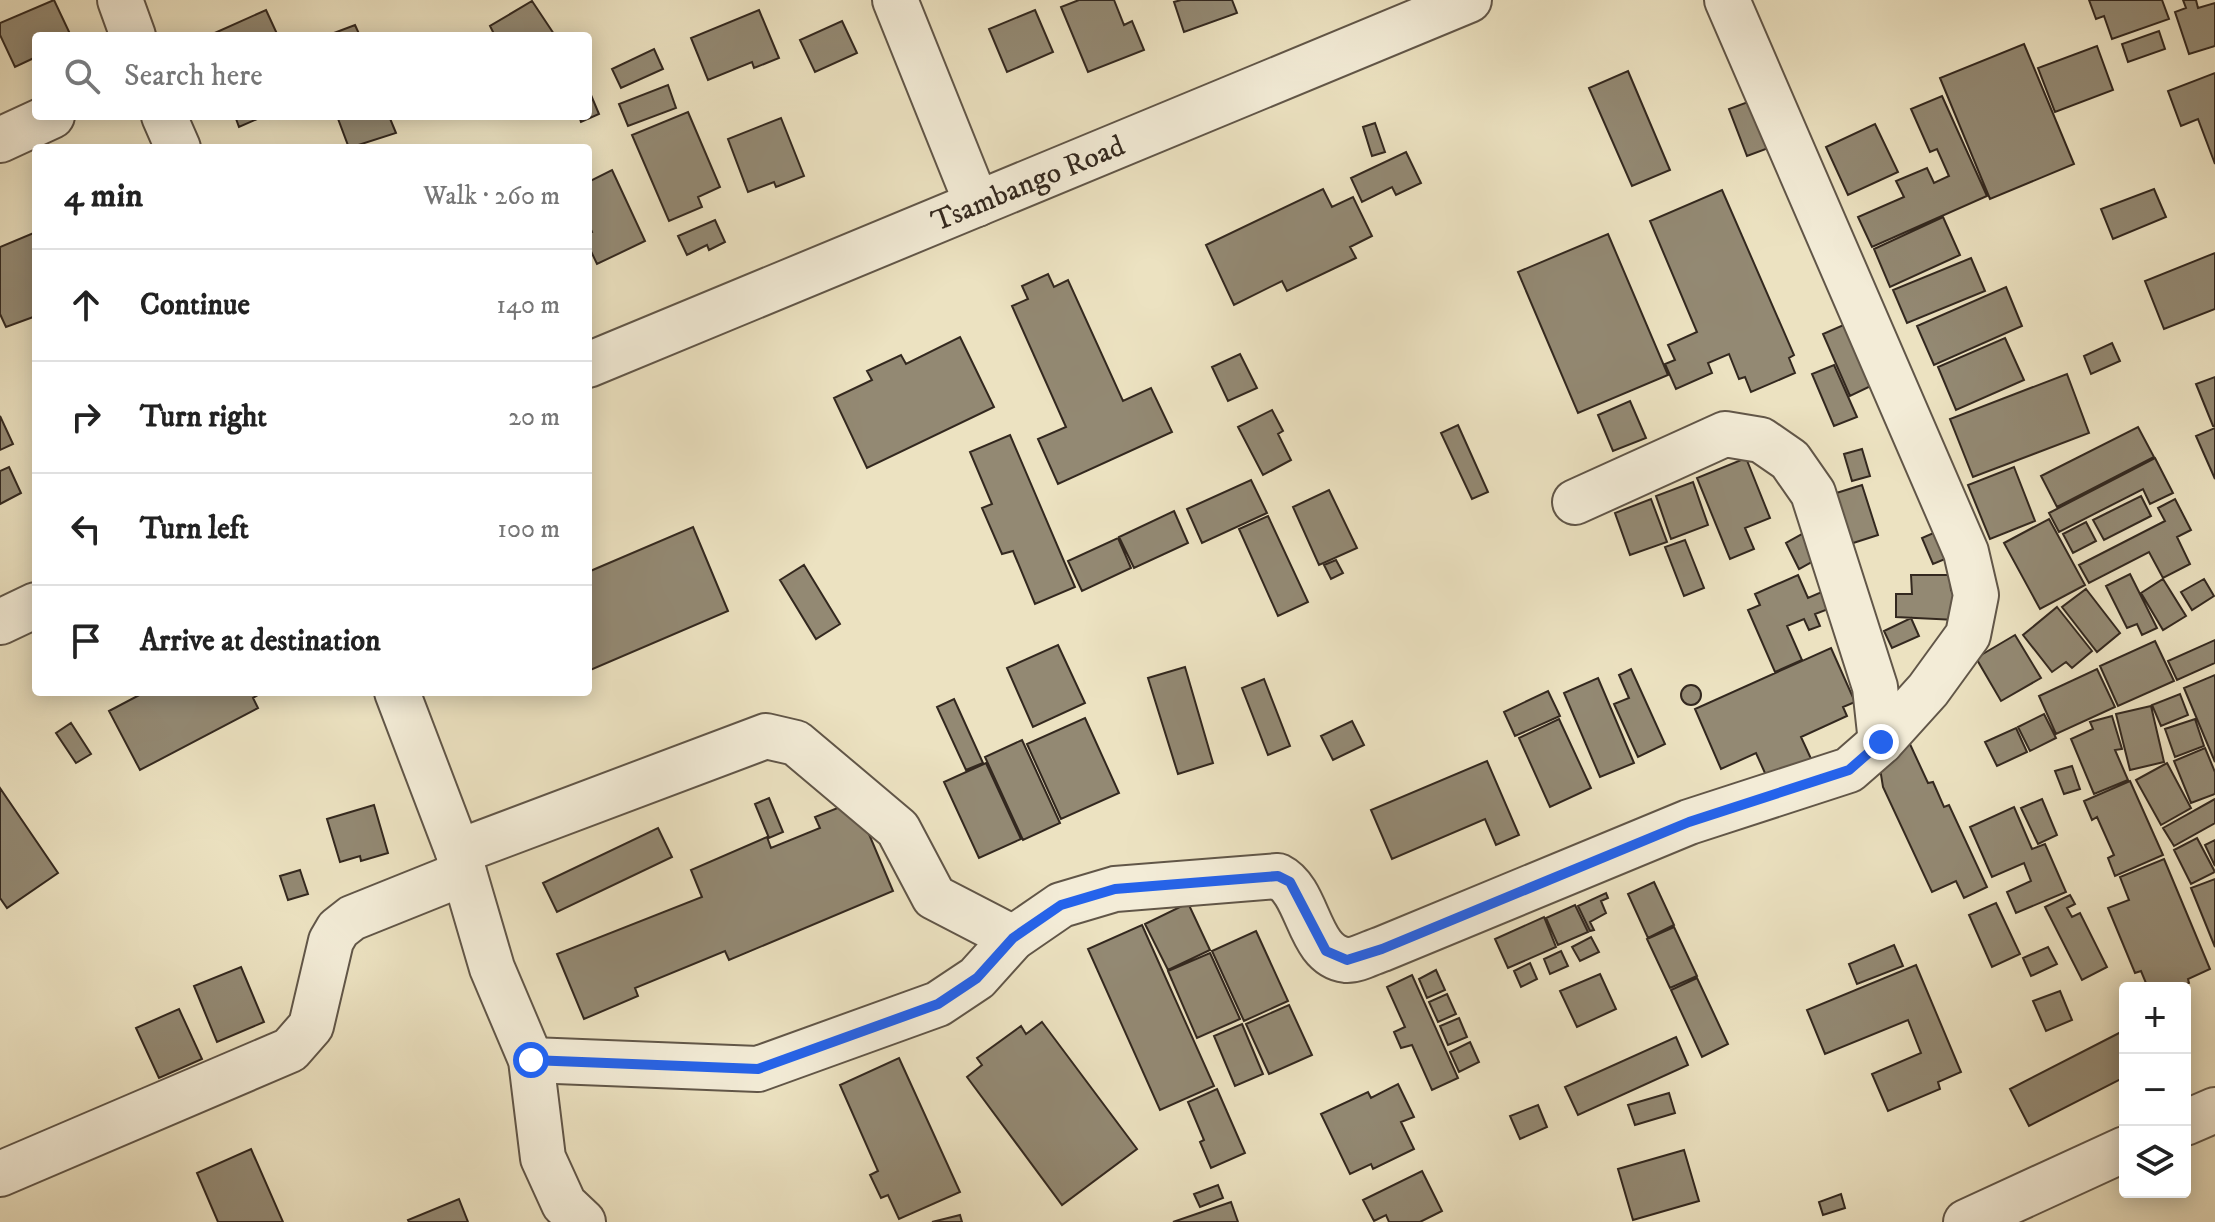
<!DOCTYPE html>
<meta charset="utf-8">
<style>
body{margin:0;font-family:"IM FELL DW Pica",serif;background:#f6f6f6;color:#222}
.controls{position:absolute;right:24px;bottom:24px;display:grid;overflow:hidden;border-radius:8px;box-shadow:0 4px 20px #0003}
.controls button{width:72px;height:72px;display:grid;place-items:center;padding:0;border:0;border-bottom:2px solid #e0e0e0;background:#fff;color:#222;font:40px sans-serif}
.stop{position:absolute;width:24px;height:24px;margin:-18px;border:6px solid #2563eb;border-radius:50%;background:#fff}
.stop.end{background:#2563eb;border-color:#fff;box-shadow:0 2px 8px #0008}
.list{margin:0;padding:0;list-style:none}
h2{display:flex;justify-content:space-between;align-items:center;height:104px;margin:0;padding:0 32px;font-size:34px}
h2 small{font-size:26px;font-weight:400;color:#767676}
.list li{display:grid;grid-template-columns:52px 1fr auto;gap:24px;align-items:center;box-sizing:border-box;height:112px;padding:0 32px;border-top:2px solid #e0e0e0}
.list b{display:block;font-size:30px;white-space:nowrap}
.list em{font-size:26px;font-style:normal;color:#767676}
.icon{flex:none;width:44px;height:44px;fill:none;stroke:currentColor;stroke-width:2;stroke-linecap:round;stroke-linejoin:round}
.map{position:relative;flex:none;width:2215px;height:1222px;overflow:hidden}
.search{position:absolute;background:#fff;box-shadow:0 4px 20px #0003;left:32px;top:32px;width:560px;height:88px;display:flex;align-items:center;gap:20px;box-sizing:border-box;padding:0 28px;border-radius:8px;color:#767676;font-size:30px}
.panel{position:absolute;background:#fff;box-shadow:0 4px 20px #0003;left:32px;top:144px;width:560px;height:552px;border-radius:8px}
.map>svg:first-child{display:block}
.building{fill:#938973;stroke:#33281f;stroke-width:2}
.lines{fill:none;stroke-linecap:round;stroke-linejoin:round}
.minor-casing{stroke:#615648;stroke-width:48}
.minor{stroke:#f3ecd7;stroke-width:44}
.route{stroke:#2563eb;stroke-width:10}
.labels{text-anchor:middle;stroke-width:6;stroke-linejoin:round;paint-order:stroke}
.street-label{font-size:30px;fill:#33281f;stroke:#f3ecd7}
</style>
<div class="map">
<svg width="2215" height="1222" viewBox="0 0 2215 1222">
<rect width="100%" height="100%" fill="#ece2c1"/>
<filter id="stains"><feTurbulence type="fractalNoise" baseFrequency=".0025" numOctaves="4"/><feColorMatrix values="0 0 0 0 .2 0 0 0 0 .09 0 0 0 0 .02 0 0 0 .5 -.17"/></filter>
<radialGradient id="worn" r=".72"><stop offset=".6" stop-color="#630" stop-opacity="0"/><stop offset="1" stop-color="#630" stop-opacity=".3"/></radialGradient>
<path class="building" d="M54,0L71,36H36V57L15,67L0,35V23Z
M1079,0H1114L1124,25L1132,21L1144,50L1088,72L1061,7Z
M1181,0H1232L1237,13L1184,32L1174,2Z
M2089,0H2162L2169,19L2112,39L2104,16L2096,19Z
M2183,0H2196L2198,8L2215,3V46L2189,54L2175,12L2186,8Z
M532,1L554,34L495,36L490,26Z
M266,10L278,36H208Z
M759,10L779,58L754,68L752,62L708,80L691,38Z
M1035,10L1053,52L1007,72L989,29Z
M842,21L857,53L815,72L800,40Z
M355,25L360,36H326Z
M2159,31L2165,49L2128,62L2122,44Z
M2024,44L2074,164L1990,199L1940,78Z
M2097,46L2113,90L2055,112L2038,68Z
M654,49L663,69L621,88L612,69Z
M1628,71L1670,170L1632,186L1589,88Z
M2215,73V164L2198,119L2181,126L2168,91Z
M668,85L676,108L628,126L619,104Z
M588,88L599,114L581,122L579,116H588Z
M1942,96L1987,196L1872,247L1858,217L1904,197L1896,181L1927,168L1934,183L1949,176L1937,149L1930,152L1911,109Z
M1756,99L1774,146L1747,156L1729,109Z
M688,112L720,187L698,197L702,207L669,221L632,135Z
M235,116H264L239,127Z
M337,116H389L396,133L349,148Z
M781,118L804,176L776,187L774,182L748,192L728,139Z
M1375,123L1385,152L1372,156L1363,127Z
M1875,124L1898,172L1848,195L1826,147Z
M1406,152L1421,183L1396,195L1392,187L1362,202L1351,178Z
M612,170L645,241L597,264L588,245V234L592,232L588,223V182Z
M1323,189L1332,207L1353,197L1372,236L1350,247L1356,258L1287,291L1282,281L1234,305L1206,245Z
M2154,189L2166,217L2113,239L2101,209Z
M1722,190L1794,355L1789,358L1795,373L1751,392L1745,377L1739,379L1729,354L1708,363L1712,373L1676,389L1665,364L1675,360L1668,345L1697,332L1650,221Z
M1943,217L1960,255L1890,287L1874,249Z
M715,220L725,242L709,250L707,245L687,255L678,236Z
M36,232V316L6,327L0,314V247Z
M1608,234L1668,375L1578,413L1518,272Z
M2215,253V309L2164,329L2145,281Z
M1971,258L1985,291L1907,323L1893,290Z
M1048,274L1054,287L1068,280L1123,401L1151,388L1172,432L1058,484L1038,439L1066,427L1012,306L1028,299L1022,286Z
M2006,287L2022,326L1934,365L1917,326Z
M1848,323L1875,384L1850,396L1823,334Z
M960,337L994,407L867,468L834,398L872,380L867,371L901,355L906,364Z
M2005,338L2024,380L1956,410L1938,367Z
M2112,343L2120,361L2091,374L2084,356Z
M1240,354L1257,388L1228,401L1212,367Z
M1834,365L1857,417L1834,426L1812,374Z
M2067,374L2089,433L1973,477L1950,419Z
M2215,377V426H2213L2196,384Z
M1630,401L1646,438L1613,451L1598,415Z
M1272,410L1283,431L1278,434L1291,460L1263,475L1238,427Z
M0,416L13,444L0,450Z
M1458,425L1488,492L1472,499L1441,433Z
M2138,427L2154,457L2057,507L2041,476Z
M2215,428V479L2196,436Z
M1010,435L1075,587L1035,604L1013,551L1002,554L982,508L992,504L970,452Z
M1862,449L1870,476L1852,481L1844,454Z
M1746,458L1770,518L1745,528L1754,549L1730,559L1697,478Z
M2155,458L2173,493L2150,504L2143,489L2059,532L2049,513Z
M9,467L21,493L0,504V471Z
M2014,467L2035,521L1990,539L1968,485Z
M1251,480L1267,513L1202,543L1187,509Z
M1693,482L1708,525L1671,539L1656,496Z
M1862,485L1878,535L1847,545L1830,495Z
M1329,490L1357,548L1319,565L1293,507Z
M2141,496L2151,516L2104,540L2093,520Z
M1651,499L1667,542L1630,555L1615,513Z
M2175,499L2191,530L2177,537L2190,564L2163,578L2149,552L2089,583L2079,565L2165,521L2158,508Z
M1174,511L1188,543L1134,568L1119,537Z
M1268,516L1308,602L1278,616L1239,529Z
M2049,519L2085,585L2040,609L2004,543Z
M2086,522L2096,541L2073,553L2063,534Z
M693,527L728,611L588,671V572Z
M1938,531L1950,557L1933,564L1922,538Z
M1804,533L1817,559L1799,569L1786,543Z
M1118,538L1131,568L1082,591L1068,561Z
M1685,540L1704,588L1684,596L1665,547Z
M1336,560L1343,573L1331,579L1324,565Z
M804,565L840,624L816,639L780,580Z
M2130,574L2157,628L2142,635L2137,624L2127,628L2106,586Z
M1798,575L1808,598L1824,591L1831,608L1815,614L1820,626L1809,630L1804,619L1787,626L1802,660L1775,672L1748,610L1760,605L1755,594Z
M1911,575H1950L1951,590L1956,589V620L1896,617V594H1912Z
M2163,579L2186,616L2163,630L2141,593Z
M2204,579L2214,596L2192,610L2181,592Z
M2086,589L2120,633L2097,652L2062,607Z
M2057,607L2092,651L2072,668L2066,662L2052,672L2023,635Z
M1911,618L1919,636L1892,648L1884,631Z
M2015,635L2041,678L2001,701L1976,658Z
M2215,640V663L2177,680L2168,661Z
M2155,641L2174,681L2118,706L2100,666Z
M1058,645L1085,703L1033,727L1007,668Z
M1831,648L1855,702L1843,707L1847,716L1801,737L1813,763L1769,782L1756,753L1721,769L1695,709Z
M1185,667L1213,763L1178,774L1148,678Z
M1631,669L1665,744L1638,757L1614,704L1629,698L1619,675Z
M2097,669L2115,707L2056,734L2039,696Z
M2215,675V762L2184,688Z
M1598,678L1634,763L1600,777L1564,693Z
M1264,679L1290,746L1268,755L1242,688Z
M1681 695a10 10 0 1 1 20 0a10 10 0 1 1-20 0Z
M1548,691L1560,716L1515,736L1504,712Z
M145,692H263L253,698L258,708L140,770L109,711Z
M2180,694L2188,715L2161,726L2152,705Z
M954,699L983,763L966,770L937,707Z
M2151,706L2164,762L2130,770L2116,714Z
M2044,714L2056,738L2030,751L2018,727Z
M2112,716L2122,749L2115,750L2128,780L2094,794L2071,739L2093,729L2090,722Z
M1085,718L1119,793L1061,819L1027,744Z
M1559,719L1591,788L1550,807L1519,738Z
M2195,719L2204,746L2175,757L2165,729Z
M1352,721L1364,745L1333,760L1321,736Z
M71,723L91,754L76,763L56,733Z
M2016,728L2027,752L1997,766L1985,742Z
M1022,740L1060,823L1023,840L985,757Z
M1909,742L1928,783L1933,782L1944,807L1949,805L1987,887L1964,898L1956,881L1932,892L1883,787L1878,756Z
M2205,748L2215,772V794L2191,803L2174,761Z
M1487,761L1519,835L1496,845L1485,819L1392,859L1371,810Z
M986,763L1021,839L979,858L944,782Z
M2167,763L2191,808L2161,825L2136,780Z
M2072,766L2080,789L2064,794L2055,771Z
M2130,781L2163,855L2115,876L2108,858L2114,855L2097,817L2092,820L2084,801Z
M0,788L58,873L7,908L0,898Z
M769,798L783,832L769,838L755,804Z
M2042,799L2057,835L2038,844L2021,808Z
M2215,799V823L2174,846L2163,828Z
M855,801L893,891L729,960L725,951L635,988L638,996L584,1019L557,954L702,897L691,870L767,837L771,848L820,828L815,817Z
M374,805L388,853L361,861L360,856L340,862L327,819Z
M2014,807L2032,849L2045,844L2066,892L2016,913L2007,892L2031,881L2024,863L1992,877L1970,827Z
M658,828L672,857L557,912L543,883Z
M2197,838L2215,872L2191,884L2174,850Z
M2215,840V866L2205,845Z
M2164,859L2210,969L2188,979L2189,983L2178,988H2148L2141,971L2135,973L2108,908L2129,900L2120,877Z
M300,870L308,894L288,900L280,876Z
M2215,879V947L2191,888Z
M1654,882L1674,925L1648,938L1628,894Z
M1606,893L1608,898L1601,901L1606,913L1590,922L1594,930L1590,931L1578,906Z
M2070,895L2075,904L2067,908L2072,917L2080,913L2107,967L2082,980L2045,907Z
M1188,903L1210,950L1168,970L1145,924Z
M1996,903L2020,954L1992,967L1969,915Z
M1575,905L1588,932L1558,945L1546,918Z
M1544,917L1556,947L1508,968L1495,939Z
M1142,925L1214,1086L1160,1110L1088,949Z
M1674,927L1697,976L1670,988L1647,939Z
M1256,931L1288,1001L1244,1021L1212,951Z
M1591,937L1599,952L1580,961L1572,947Z
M1894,945L1903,966L1857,984L1849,964Z
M2048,947L2057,964L2031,976L2023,958Z
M1561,951L1568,966L1550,974L1544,959Z
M1210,953L1240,1019L1197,1038L1168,971Z
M1530,963L1537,979L1521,987L1514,971Z
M1916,965L1961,1072L1938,1082L1940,1089L1888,1111L1872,1074L1921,1053L1908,1020L1825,1054L1807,1010Z
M241,967L264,1022L217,1042L194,986Z
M1436,970L1445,990L1427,998L1419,979Z
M1600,974L1616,1009L1577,1027L1560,991Z
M1412,975L1458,1078L1432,1090L1412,1045L1401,1048L1394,1032L1405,1027L1387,987Z
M1697,978L1728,1044L1702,1057L1671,990Z
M2060,991L2072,1020L2046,1031L2033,1001Z
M1447,994L1456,1014L1438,1022L1429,1002Z
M1289,1005L1312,1055L1269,1074L1246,1024Z
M179,1009L202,1059L159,1078L136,1028Z
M1459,1018L1467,1037L1448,1045L1440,1026Z
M1042,1022L1137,1149L1062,1205L967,1077L982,1065L977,1058L1021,1026L1026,1034Z
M1242,1024L1263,1074L1235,1086L1214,1036Z
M2125,1030V1077L2029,1126L2010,1089Z
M1676,1037L1688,1065L1578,1115L1565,1087Z
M1470,1042L1479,1062L1459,1072L1450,1052Z
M899,1058L960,1192L899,1219L888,1195L881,1198L870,1175L878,1171L840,1085Z
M1398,1084L1414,1117L1401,1122L1414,1149L1373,1169L1371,1164L1350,1174L1321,1114L1368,1092L1371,1098Z
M1217,1089L1245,1153L1211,1168L1200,1142L1204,1140L1188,1102Z
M1669,1093L1675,1113L1635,1125L1628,1105Z
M1538,1105L1547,1127L1520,1139L1510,1116Z
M251,1149L283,1222H218L197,1173Z
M1684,1150L1699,1201L1633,1220L1618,1169Z
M1422,1171L1442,1211L1420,1222H1389L1386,1215L1374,1221L1363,1200Z
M1218,1185L1223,1198L1200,1207L1194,1194Z
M1841,1194L1845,1208L1823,1215L1819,1202Z
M459,1199L468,1222H409L408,1220Z
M1231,1202L1238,1222H1173Z
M960,1215L962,1222H932Z"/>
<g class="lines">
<defs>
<g id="minor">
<path d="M120,0L133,36"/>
<path d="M895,0L977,204"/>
<path d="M164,116L178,148"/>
<path d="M0,140L52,116"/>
<path id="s1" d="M588,365L1469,0"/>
<path d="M1575,502L1725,434L1761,440L1790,460L1813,493L1875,687L1881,742"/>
<path d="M0,622L36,605"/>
<path d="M397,692L458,852L492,968L531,1060L543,1158L564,1204L583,1222"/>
<path d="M458,852L766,736L796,743L898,829L934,897L1013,938"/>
<path d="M531,1060L758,1069L938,1004L977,978L1013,938L1061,905L1115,889L1278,876C1310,892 1307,955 1346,960C1356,961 1372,952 1382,949L1689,822L1849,770L1881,742L1928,690L1968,635L1976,595L1966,552L1727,0"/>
<path d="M2185,1123L2215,1110"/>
<path d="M0,1174L290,1050L311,1026L331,941L338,929L352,918L464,873"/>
<path d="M1966,1222L2125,1149"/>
</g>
</defs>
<use href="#minor" class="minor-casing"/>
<use href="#minor" class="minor"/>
</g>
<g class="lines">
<path class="route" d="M531,1060L758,1069L938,1004L977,978L1013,938L1061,905L1115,889L1278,876L1290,882L1326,951L1347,960L1382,949L1689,822L1849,770L1881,742"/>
</g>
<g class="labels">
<g class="street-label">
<text dy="10" stroke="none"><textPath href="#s1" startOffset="476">Tsambango Road</textPath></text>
</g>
</g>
<rect width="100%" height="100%" filter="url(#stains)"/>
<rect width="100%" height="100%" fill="url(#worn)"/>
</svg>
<div class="controls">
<button>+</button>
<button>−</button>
<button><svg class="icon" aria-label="layers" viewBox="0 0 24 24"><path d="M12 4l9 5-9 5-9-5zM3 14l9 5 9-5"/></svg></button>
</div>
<div class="stop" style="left:531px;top:1060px"></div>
<div class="stop end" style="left:1881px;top:742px"></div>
<div class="search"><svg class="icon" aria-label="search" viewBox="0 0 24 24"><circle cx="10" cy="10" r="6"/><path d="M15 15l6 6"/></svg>Search here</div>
<section class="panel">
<h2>4 min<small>Walk · 260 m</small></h2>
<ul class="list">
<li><svg class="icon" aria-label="ahead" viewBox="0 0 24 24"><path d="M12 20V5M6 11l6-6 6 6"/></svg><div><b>Continue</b></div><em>140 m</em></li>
<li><svg class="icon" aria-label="right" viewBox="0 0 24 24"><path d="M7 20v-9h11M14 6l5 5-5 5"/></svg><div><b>Turn right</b></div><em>20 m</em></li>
<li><svg class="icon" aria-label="left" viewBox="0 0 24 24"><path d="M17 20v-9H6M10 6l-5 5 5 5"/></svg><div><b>Turn left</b></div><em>100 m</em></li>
<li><svg class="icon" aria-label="arrive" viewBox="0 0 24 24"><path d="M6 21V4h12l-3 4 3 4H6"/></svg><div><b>Arrive at destination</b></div></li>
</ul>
</section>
</div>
